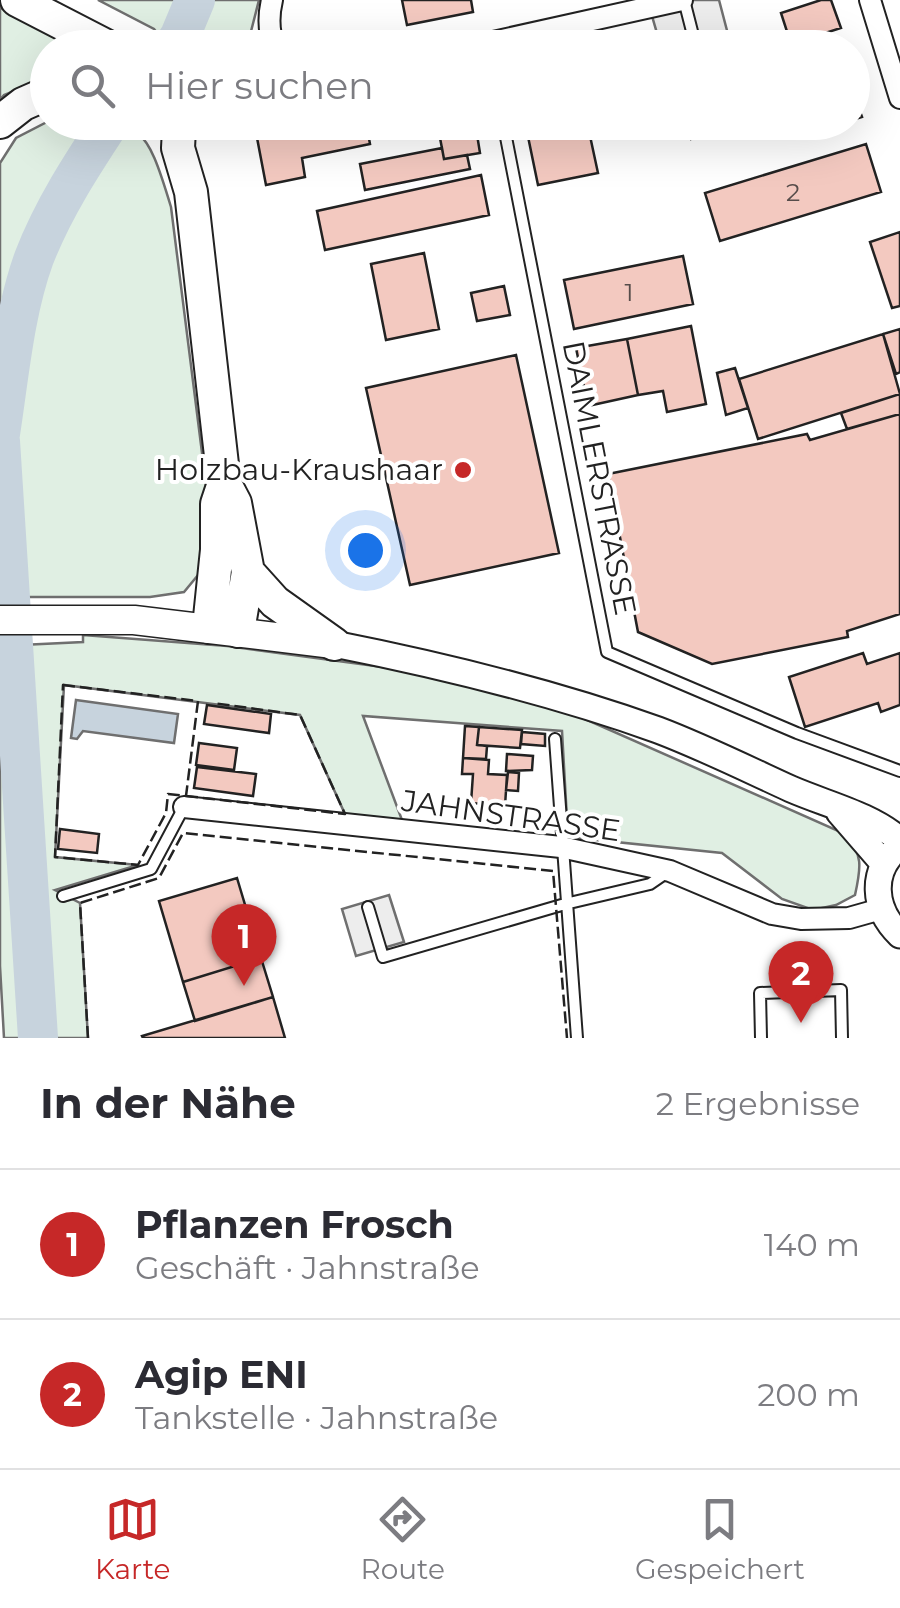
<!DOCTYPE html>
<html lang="de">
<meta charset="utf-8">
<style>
body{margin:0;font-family:Montserrat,sans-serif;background:#f7f7f7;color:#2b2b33}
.you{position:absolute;left:365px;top:550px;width:35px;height:35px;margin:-25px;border:8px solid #fff;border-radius:50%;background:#1a73e8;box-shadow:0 0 0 15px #1a73e833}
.badge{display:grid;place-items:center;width:65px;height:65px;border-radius:50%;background:#c62828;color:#fff;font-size:32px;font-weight:700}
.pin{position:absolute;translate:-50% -82px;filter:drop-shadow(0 2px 5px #0008)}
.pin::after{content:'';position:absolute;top:52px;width:35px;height:30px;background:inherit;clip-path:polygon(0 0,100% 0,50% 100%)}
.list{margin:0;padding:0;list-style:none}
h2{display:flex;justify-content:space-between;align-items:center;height:130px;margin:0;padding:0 40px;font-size:42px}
h2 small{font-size:32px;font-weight:400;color:#7c7c81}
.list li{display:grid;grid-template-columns:65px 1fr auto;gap:30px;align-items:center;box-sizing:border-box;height:150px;padding:0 40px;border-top:2px solid #e1e1e2}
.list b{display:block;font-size:38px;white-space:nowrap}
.list p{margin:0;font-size:32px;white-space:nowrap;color:#7c7c81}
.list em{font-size:32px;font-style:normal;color:#7c7c81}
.icon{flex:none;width:55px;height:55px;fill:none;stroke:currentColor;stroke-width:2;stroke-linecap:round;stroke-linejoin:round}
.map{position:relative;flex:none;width:900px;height:1038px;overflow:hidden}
.search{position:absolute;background:#fff;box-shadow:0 10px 40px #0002;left:30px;right:30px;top:30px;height:110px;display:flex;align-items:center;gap:25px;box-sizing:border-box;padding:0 35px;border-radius:55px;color:#7c7c81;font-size:38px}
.sheet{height:430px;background:#fff}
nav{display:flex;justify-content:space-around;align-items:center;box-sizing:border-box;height:140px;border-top:2px solid #e1e1e2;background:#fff;font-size:28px;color:#7c7c81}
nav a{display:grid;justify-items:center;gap:5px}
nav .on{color:#c62828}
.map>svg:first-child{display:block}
.green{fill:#e0efe3;stroke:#6f6f6f;stroke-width:2.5}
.parking{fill:#ededed;stroke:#6f6f6f;stroke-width:2.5}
.water{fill:#c7d3dd;stroke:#6f6f6f;stroke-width:2.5}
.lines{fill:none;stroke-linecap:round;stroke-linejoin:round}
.river{stroke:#c7d3dd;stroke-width:40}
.building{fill:#f3c9c0;stroke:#222;stroke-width:2.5}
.service-casing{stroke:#222;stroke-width:14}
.minor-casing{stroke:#222;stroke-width:24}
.tertiary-casing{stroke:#222;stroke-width:29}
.secondary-casing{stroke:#222;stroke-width:31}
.trunk-casing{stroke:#222;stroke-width:36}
.service{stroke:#fff;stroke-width:10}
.minor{stroke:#fff;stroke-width:20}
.tertiary{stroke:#fff;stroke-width:25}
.secondary{stroke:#fff;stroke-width:28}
.trunk{stroke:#fff;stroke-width:32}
.fence{stroke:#222;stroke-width:2.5;stroke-dasharray:12 5;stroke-linecap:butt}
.poi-dot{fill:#c62828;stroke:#fff;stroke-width:4}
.labels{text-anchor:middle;stroke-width:8;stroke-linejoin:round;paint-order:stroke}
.number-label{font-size:25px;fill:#564c4a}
.poi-label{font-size:30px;fill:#222;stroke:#fff;text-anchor:end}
.street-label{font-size:30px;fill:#222;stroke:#fff}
</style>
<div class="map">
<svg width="900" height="1038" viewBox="0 0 900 1038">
<rect width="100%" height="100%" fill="#fff"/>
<path class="green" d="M98,0H259L247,47L169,48L154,29Z
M0,7L10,15L84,47L48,48L47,78L4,95L0,100Z
M47,122C140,123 143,114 171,207L212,532L203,569L184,592L150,597H0V163L16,138Z
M83,635L227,646L390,668L551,704L843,833C864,853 861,868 855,895L836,905L813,910L782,899L722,853L568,837L562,731L363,716L402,820L345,814L300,715L64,685L55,857L138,865L55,890L80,903L88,1038H4L0,966V646L83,642Z"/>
<path class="parking" d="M682,0H719L730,42L709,47H661L650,9Z
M389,895L404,942L356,956L342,909Z"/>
<path class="water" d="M76,700L178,714L174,743L83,731L77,739L71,738Z"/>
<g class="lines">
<path class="river" d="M172,48L180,36L195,0
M0,434C9,376 14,313 34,258C53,209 81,166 110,122
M0,441L38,1038"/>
</g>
<path class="building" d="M402,0H471L473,12L407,25Z
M821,0H831L841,28L791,44L781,13Z
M852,89L862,117L852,120Z
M254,122H366L370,144L302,158L305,177L266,185Z
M437,122H475L480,153L444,159Z
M525,122H587L598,173L538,185Z
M687,122H739L740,125L691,139Z
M866,144L881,192L720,241L705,193Z
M442,148L444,159L467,155L470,169L365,190L360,164Z
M481,175L489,215L325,250L317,211Z
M900,232V306L892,308L870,242Z
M424,253L439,329L386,340L371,264Z
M683,256L693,304L574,329L564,280Z
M504,286L510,315L477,321L471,293Z
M691,326L706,404L667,412L663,391L638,395L627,339Z
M900,329V372L896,374L883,334Z
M883,334L900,394L758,439L739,379Z
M627,339L638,395L588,406L576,348Z
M516,355L559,553L410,585L366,388Z
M735,368L748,408L726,415L717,373Z
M900,394V414L847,429L841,413Z
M900,414V614L847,631L848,637L712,664L638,632L608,474L807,434L810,440Z
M863,653L867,664L900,653V705L881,712L878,703L805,727L789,677Z
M207,705L271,714L269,733L204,724Z
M465,726L479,727L477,745L487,746L486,759L463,758Z
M479,727L522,730L520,748L477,745Z
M522,732L545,734V746L521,744Z
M199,743L237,748L234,770L196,765Z
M507,754L533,756L532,770L506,771Z
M463,758L489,760L488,774L507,775L505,806L471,803L473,774H462Z
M197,767L256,774L253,796L194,788Z
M508,772L519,773L518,791L506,790Z
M60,829L99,834L97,853L58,849Z
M237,878L261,958L183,982L159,901Z
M261,958L273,997L195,1021L183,982Z
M273,997L285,1038H143L142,1036Z"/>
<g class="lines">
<defs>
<path id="service" d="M684,0L695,43
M503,122L607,652L797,733L900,771
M555,739L577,1038
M63,896L151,869L184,807
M368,907L383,957L565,904L650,884L666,873
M761,1038L760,993L841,990L842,1038"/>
<path id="minor" d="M272,0C268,17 268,32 275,48
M870,0L900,98
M466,48L682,0
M184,807L561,847L670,871L772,914L801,919L849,918L881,909"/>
<path id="tertiary" d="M334,644C445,666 552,692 658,730C703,747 747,769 791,789C828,805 869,814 900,840
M839,812L884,864
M900,846C869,871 873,909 900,935"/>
<path id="secondary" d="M0,620H134L333,644"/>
<path id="trunk" d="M17,0L110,48
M0,122L23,104L48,93
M176,122L179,129L178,148L191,192L224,482L235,503L248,572L238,631
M248,572L275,602L334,644
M209,627L217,550V504L223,486"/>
</defs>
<use href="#service" class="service-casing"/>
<use href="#minor" class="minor-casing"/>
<use href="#tertiary" class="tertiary-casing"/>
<use href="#secondary" class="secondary-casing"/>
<use href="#trunk" class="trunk-casing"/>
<use href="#service" class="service"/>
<use href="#minor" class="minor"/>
<use href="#tertiary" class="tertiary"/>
<use href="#secondary" class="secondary"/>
<use href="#trunk" class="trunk"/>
<path class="fence" d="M63,685L198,701L186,796L168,794L166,813L138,865L55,857Z
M186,796L345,814L300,715L213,703
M88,1038L80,903L159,878L183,833L553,871L567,1038"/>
</g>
<circle class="poi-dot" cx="463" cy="470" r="10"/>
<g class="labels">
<g class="number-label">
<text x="793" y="201">2</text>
<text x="629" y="301">1</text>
</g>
<g class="poi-label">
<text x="443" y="480">Holzbau-Kraushaar</text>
</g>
<g class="street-label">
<text transform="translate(599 478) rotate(79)" y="10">DAIMLERSTRASSE</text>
<text transform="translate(511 816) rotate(8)" y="10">JAHNSTRASSE</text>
</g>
</g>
</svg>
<div class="you"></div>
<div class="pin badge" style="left:244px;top:986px">1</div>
<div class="pin badge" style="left:801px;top:1023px">2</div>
<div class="search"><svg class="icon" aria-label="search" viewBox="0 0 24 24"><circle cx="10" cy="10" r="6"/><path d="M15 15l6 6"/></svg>Hier suchen</div>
</div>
<section class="sheet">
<h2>In der Nähe<small>2 Ergebnisse</small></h2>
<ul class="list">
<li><span class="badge">1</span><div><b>Pflanzen Frosch</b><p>Geschäft · Jahnstraße</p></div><em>140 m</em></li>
<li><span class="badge">2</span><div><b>Agip ENI</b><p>Tankstelle · Jahnstraße</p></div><em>200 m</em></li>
</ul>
</section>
<nav>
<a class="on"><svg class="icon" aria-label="map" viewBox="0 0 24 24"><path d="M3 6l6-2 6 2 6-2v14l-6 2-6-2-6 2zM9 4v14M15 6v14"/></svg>Karte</a>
<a><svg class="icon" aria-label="directions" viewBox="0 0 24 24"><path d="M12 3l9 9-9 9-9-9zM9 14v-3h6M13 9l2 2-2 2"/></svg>Route</a>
<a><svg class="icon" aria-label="saved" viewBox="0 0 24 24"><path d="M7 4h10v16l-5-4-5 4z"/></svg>Gespeichert</a>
</nav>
